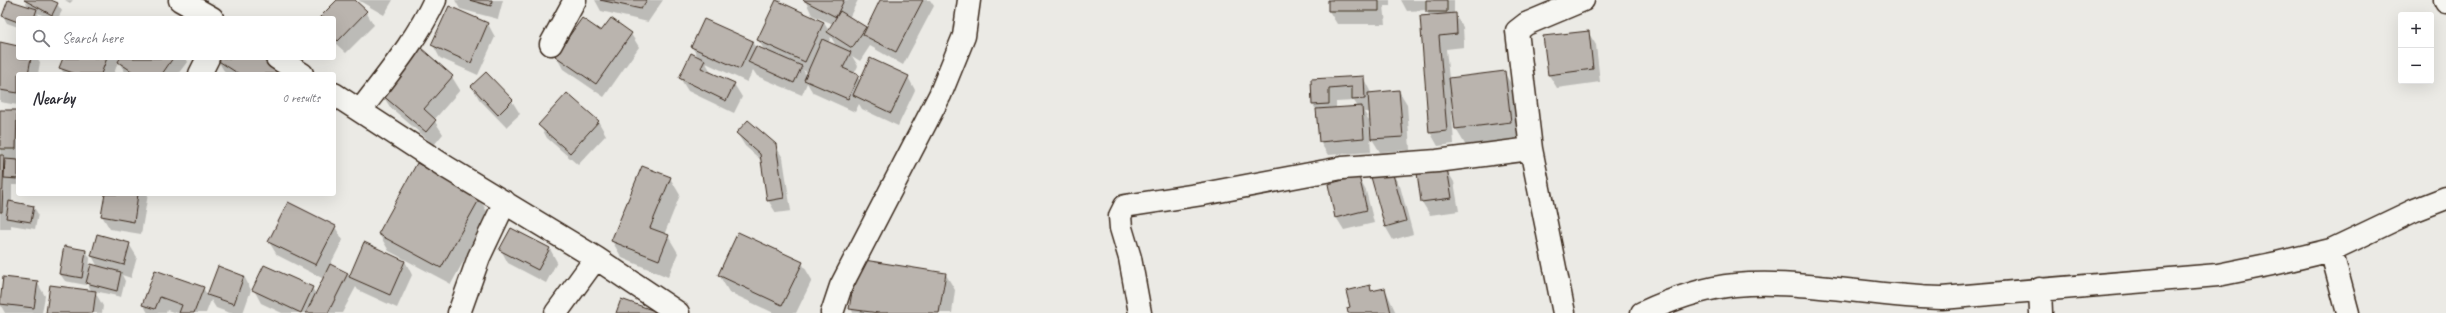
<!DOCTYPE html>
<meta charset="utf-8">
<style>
body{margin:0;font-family:Caveat,sans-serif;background:#f7f7f7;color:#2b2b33}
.controls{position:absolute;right:12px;top:12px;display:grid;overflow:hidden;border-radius:4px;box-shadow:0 4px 16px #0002}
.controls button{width:36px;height:36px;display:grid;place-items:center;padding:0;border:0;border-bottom:1px solid #e1e1e2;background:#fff;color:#2b2b33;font:20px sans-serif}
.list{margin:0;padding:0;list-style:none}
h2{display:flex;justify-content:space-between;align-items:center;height:52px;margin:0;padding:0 16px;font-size:17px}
h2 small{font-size:13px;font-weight:400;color:#7c7c81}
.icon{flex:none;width:22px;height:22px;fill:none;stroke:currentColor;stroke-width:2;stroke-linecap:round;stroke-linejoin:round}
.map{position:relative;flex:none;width:2446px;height:313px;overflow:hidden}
.search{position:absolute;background:#fff;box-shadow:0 4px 16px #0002;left:16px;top:16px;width:320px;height:44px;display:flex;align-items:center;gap:10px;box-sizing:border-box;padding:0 14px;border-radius:4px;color:#7c7c81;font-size:15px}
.panel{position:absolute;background:#fff;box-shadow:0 4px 16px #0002;left:16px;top:72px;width:320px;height:124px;border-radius:4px}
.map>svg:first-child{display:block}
.shadow{fill:#0003;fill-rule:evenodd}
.building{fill:#bab4ae;stroke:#3b2a1e}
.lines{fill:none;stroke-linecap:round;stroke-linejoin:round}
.minor-casing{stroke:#3b2a1e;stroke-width:25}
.minor{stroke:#f6f6f2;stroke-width:22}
</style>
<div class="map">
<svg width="2446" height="313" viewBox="0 0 2446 313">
<rect width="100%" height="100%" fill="#ebeae5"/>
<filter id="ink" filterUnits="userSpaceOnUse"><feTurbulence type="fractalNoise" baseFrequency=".025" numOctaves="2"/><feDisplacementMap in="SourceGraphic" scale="8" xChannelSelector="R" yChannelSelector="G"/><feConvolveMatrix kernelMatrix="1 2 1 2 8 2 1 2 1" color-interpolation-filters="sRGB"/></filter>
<g filter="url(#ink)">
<path class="shadow" d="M9,0L28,7L25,0H49L57,4L62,11L58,18H48L38,13L40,18H18V27L7,23L3,16Z
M65,0H73L70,3Z
M338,0H354L366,12L374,25L346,53L334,42V18H321Z
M358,0H393L384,15Z
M455,0H503L498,19L460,9Z
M595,0H663L648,22L601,11Z
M777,0H781L780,2L824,23L829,31L833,24L812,15L805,0H858L849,18L866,28L881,0H930L934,6L903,65L870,46L860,61L852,56L858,66L854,74L861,81L908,77L915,90L898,126L862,109L859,104L855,112L813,93L807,83L802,95L757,76L753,70L747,82L706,63L712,74L734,84L742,97L734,113L688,91L680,78L698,57L692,47L752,42L756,48L765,51L758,40ZM831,37L836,46L828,43ZM803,70L808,73L807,76Z
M1329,0H1390V6H1384L1386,24H1337L1329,11Z
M1401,0H1454V14L1463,27L1464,47L1446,49L1449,79L1504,72L1514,89L1520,139L1466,146L1456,129L1452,99H1451L1454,144L1438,146L1430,132L1429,16L1427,10L1407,11Z
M449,7L488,24L495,37L478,75L440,58L433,45Z
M1588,32L1596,45L1600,82L1557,88L1549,75Z
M631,34L639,47L604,97L563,69L556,56Z
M0,43L18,47V58H37L40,62L38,74H18V105L0,102Z
M64,58H119L114,74H64L61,68Z
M121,58H185L187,62L178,74H126L119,62Z
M220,58H265L291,74H226L218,61Z
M486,73L512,101L520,114L506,127L479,99L472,86Z
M452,77L460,90L434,120L443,134L434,145L390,107L382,94Z
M1363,77L1371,93L1399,91L1407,104L1410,150L1380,152L1372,139L1370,112H1364L1369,120L1371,152L1328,155L1320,142L1318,112L1313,105L1312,80ZM1354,101L1358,107L1336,109V102Z
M16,111L18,115V185H12V202L33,206L38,214L35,229L11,225V229H0V120Z
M598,121L606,135L578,165L547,138L540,125Z
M737,133L775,145L783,158L791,211L776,213L768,200L762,161L745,146Z
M1446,169L1454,182L1459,211L1430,215L1422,202L1418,174Z
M1392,173L1400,186L1413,234L1393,240L1385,226Z
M670,178L680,195L664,235L668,236L678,253L668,277L622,258L612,241Z
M1359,178L1366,191L1374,223L1344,230L1336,217Z
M106,194H148L141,234L110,229L102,216Z
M479,198L489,215L451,284L389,251L379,234Z
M335,227L343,240L330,265L348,274L350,277L405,261L412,275L397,308L358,290L356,287L342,313H282L261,303L254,290L312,288L316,294L324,279L277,255L269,242Z
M512,229L550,249L557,262L546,283L508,263L501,250Z
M129,244L137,257L131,278L122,275L125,281L121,297L91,290L86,281V285L65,281L60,274L86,251L90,258L88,281L98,267L92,256Z
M802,263L812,280L796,313H774L729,292L719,275Z
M218,267L244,276L251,290L243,313H230L216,308L211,300L206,313H176L167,310L166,313H148L143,304L155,271L203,288L208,296Z
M945,273L955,290L952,313H853L851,308Z
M3,278L37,282L45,296L42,313H5L0,304Z
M1369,287L1372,292L1385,289L1396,313H1351L1347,292Z
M95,292L103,306L102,313H47Z"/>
<path class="building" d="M8,0L37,9L34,18H18V22L2,16Z
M24,0H51L58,3L52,15Z
M337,0H355L367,11L338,41L334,37V18H319Z
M469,0H492L491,6Z
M600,0H647L641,9Z
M776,0L824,22L805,62L757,40Z
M803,0H844L836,17Z
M880,0H923L896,52L863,35Z
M1328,0H1379V11H1328Z
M1426,0H1447V12H1426Z
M449,6L488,23L471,63L431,45Z
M840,11L866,27L852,48L827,32Z
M1456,13L1457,34L1439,36L1447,131L1429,133L1420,16Z
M582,18L601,31L611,18L632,33L596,84L555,56Z
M704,19L753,41L740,69L691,47Z
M1589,31L1593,69L1548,75L1543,36Z
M822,39L851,52L843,68L859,75L848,99L804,80Z
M0,42L18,46V58H31L28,74H18V93L0,90Z
M756,46L802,66L794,83L748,62Z
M421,48L453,76L424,109L436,120L426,132L381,94Z
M691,53L705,60L701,68L735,83L726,101L679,78Z
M63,58H107L101,74H76L59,68Z
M120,58H173L162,74H136L118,62Z
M219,58H266L293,74H239L217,60Z
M870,58L909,76L891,113L853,95Z
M1505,71L1511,122L1455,129L1449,78Z
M486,72L513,100L498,115L471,86Z
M1364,76L1365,99L1352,100V87L1329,89V104L1312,105L1311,79Z
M1399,90L1403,137L1371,139L1368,93Z
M567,93L599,121L570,153L538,125Z
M1362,106L1364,138L1319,142L1316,109Z
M0,110H17L16,149H0Z
M748,120L776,144L784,198L767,201L760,154L736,133Z
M0,155H4L2,212H0Z
M5,159L18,160V179L4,178Z
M417,163L480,198L441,268L378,234Z
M642,166L671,177L650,228L669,235L659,260L611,241Z
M1447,168L1452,198L1421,202L1417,173Z
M1392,171L1406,221L1385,227L1371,177Z
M1359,176L1367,210L1335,218L1328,184Z
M105,194H138L134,222L101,216Z
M9,201L34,206L31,222L6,218Z
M288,202L336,226L316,265L268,242Z
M511,228L550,248L538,270L499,250Z
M738,232L803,262L782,305L718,275Z
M97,234L130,243L124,265L91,256Z
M364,242L405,261L390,295L349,277Z
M64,246L86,250L82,278L59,274Z
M858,259L946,273L939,313H878L849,309Z
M91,264L121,272L117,291L86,283Z
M330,264L348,273L328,313H306Z
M264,265L313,287L301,313L252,290Z
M218,266L244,276L234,304L207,295Z
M155,270L204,287L194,313H179L182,305L160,297L155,309L142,305Z
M3,277L38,281L34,308L0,304Z
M50,285L96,291L93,313H46Z
M1370,285L1371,291L1385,288L1391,313H1348L1347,308L1350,307L1346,291Z
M621,299L655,311L654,313H616Z"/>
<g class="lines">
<defs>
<path id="minor" d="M180,0L212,18
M2445,0L2446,2
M551,44L575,0
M277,58L302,74
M200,74L208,58
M334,94L446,167L596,258L678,313
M360,111C387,75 416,41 435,0
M2331,250L2348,313
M2040,289L2041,313
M459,313L479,257L505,202
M556,313L596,258
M832,313L841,286L940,95L964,36L969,0
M1140,313L1130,258L1121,228L1120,216L1125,206L1203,194L1342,168L1437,161L1531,149
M1564,313L1531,149L1517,31L1526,24L1583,0
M1642,313C1672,299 1703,288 1735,285C1804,279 1873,297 1942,298L2218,275L2277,263L2331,250L2415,210L2446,198"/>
</defs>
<use href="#minor" class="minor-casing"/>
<use href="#minor" class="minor"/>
</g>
</g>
</svg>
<div class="controls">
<button>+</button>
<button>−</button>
</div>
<div class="search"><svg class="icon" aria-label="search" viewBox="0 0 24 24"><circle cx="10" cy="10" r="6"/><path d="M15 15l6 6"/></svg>Search here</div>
<section class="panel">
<h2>Nearby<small>0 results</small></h2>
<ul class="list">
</ul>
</section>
</div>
